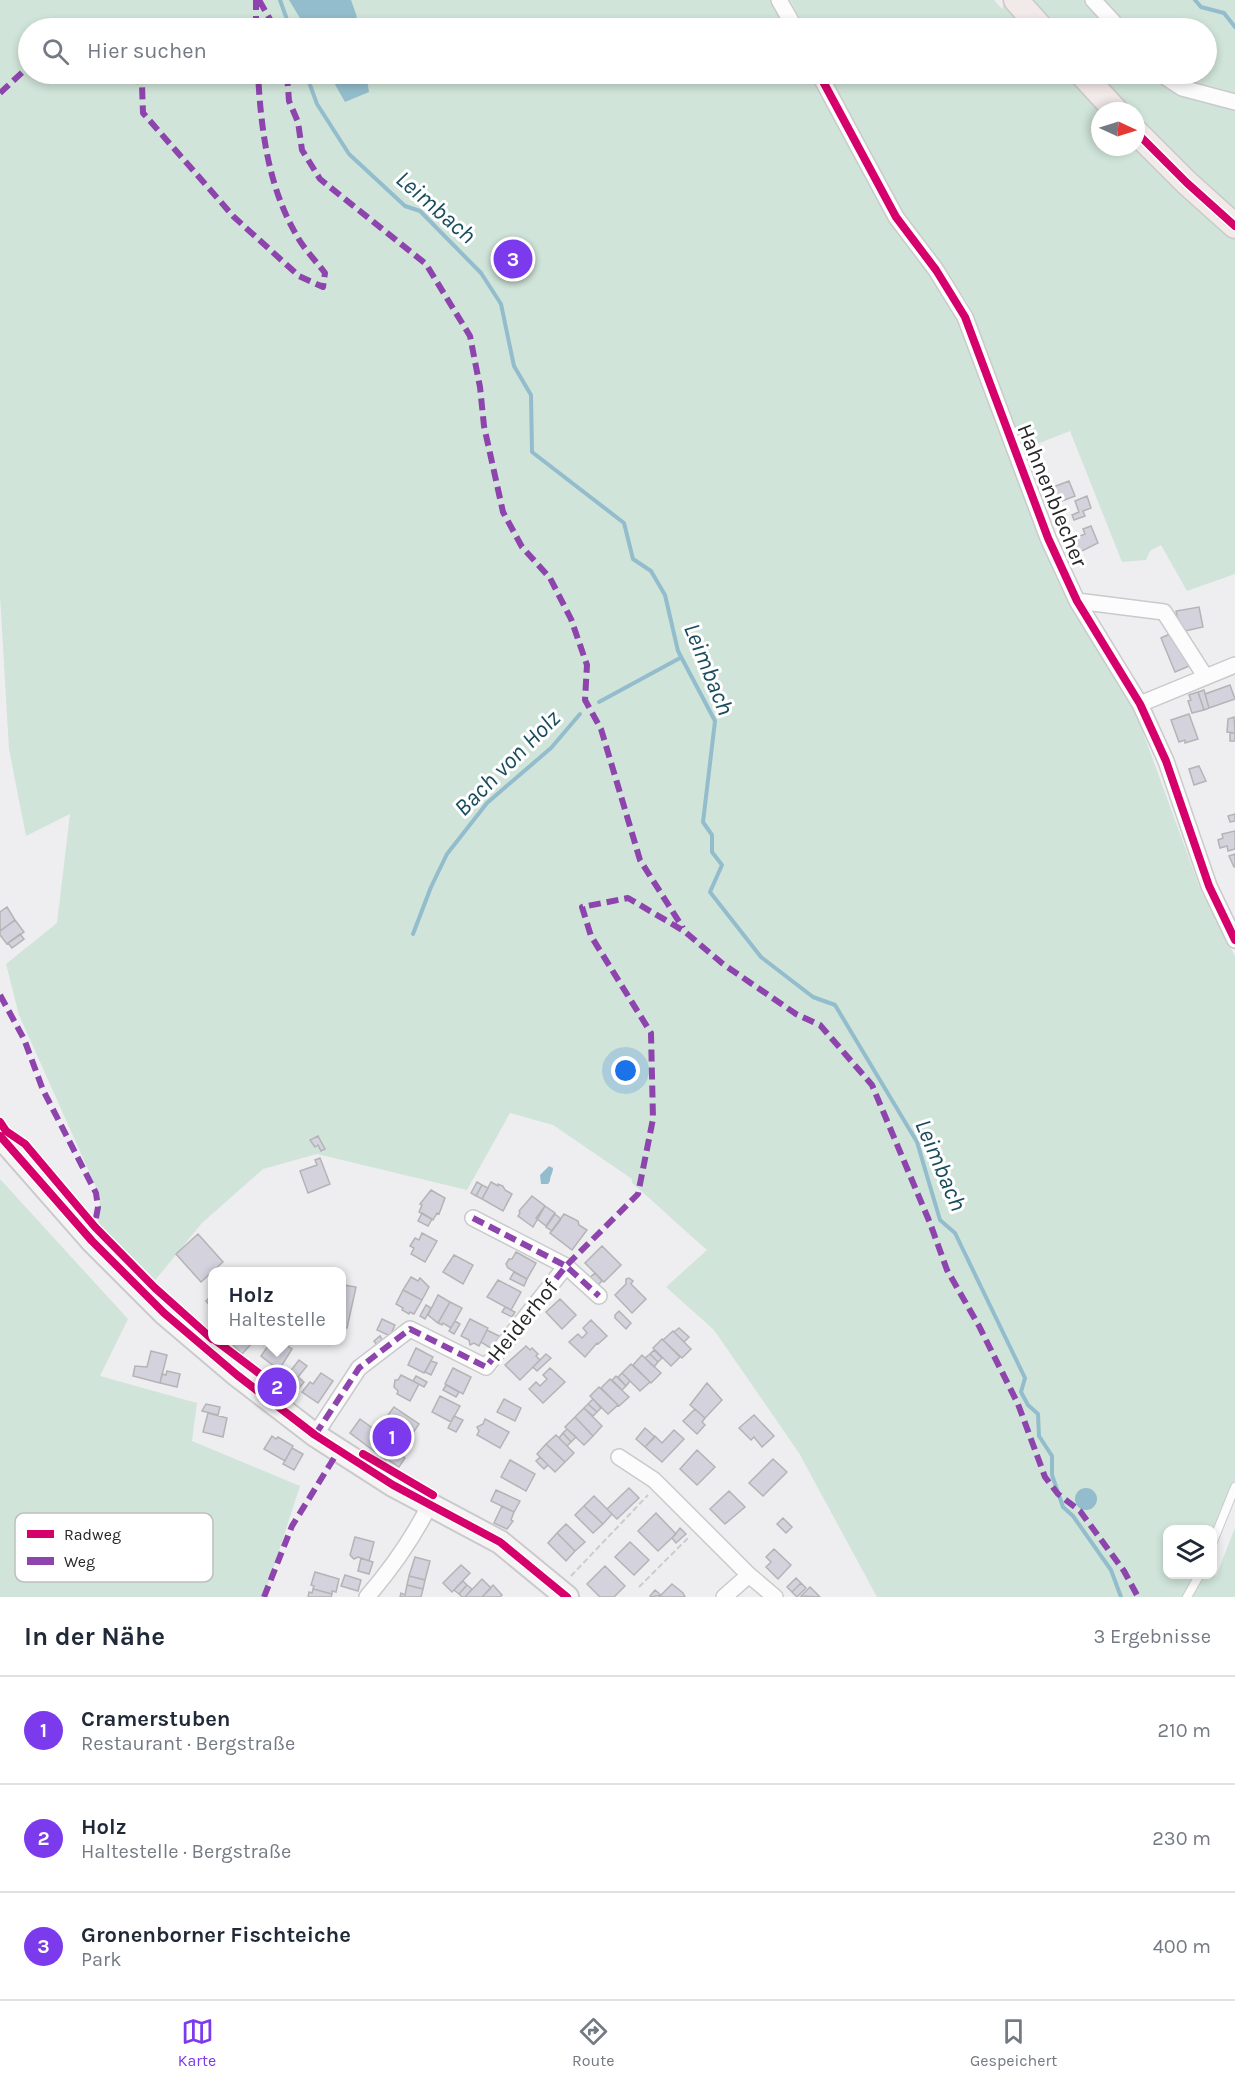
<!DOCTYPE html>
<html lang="de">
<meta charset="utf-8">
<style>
body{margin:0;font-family:Karla,sans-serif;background:#f2f2f3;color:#1f2937}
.controls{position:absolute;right:18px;bottom:18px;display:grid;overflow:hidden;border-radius:12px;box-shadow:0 3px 9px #0003}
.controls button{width:54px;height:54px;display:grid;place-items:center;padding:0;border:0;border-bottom:2px solid #e0e1e3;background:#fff;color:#1f2937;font:30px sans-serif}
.compass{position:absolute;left:1091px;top:102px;width:54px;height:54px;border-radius:50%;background:#fff;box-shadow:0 3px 9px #0003;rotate:94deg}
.you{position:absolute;left:626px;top:1071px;width:21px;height:21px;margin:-15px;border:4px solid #fff;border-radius:50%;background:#1a73e8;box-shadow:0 0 0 9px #1a73e833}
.badge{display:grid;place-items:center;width:39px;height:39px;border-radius:50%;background:#7c3aed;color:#fff;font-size:20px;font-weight:700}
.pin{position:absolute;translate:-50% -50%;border:3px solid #fff;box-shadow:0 2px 6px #0006}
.popup{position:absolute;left:208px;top:1267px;width:138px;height:78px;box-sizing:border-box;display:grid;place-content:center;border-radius:12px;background:#fff;filter:drop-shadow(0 2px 4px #0005);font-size:20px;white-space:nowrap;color:#747a83}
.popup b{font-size:22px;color:#1f2937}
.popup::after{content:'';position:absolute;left:50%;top:100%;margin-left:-12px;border:12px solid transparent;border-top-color:#fff}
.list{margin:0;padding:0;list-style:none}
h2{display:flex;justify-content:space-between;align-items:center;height:78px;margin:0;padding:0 24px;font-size:26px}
h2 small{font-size:20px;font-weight:400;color:#747a83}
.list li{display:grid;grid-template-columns:39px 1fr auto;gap:18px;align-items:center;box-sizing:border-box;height:108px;padding:0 24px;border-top:2px solid #e0e1e3}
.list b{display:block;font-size:22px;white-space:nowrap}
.list p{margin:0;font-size:20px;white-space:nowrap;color:#747a83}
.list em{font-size:20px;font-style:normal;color:#747a83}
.icon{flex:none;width:33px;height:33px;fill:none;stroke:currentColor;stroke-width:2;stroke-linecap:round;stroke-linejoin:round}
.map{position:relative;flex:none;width:1235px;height:1597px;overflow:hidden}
.search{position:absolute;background:#fff;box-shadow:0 3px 9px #0003;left:18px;right:18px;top:18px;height:66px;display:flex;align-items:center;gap:15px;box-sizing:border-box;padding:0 21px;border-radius:33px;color:#747a83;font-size:22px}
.sheet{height:402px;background:#fff}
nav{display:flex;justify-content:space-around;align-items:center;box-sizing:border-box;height:84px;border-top:2px solid #e0e1e3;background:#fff;font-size:16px;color:#747a83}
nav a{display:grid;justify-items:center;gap:3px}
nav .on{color:#7c3aed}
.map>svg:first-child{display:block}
.green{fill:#d0e4d9;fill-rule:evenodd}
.water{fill:#93bdcd}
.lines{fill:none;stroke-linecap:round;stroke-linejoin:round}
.stream{stroke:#93bdcd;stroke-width:4}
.building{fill:#d3d2dd;stroke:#b4b4b6;stroke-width:1.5}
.lane-casing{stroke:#cacacc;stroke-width:10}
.street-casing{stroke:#cacacc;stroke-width:18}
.secondary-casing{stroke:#cacacc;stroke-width:26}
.primary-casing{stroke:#c9c9cb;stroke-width:27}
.path{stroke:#cccccd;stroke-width:2;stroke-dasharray:6 3;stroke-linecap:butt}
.lane{stroke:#fcfcfd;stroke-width:8}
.street{stroke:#fcfcfd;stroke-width:15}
.secondary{stroke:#f6f3f4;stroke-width:22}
.primary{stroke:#f1eae9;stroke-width:24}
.quiet{stroke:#8e44ad;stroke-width:6;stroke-dasharray:12 6;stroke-linecap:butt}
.cycleway-casing{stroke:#fff;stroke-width:11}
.cycleway{stroke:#d6006c;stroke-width:8}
.labels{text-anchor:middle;stroke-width:6;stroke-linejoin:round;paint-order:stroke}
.street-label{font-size:22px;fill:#272728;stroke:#fff}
.water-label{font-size:24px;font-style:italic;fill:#194c5d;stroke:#fff}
.key{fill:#fff;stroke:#bebebe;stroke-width:1.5}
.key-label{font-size:16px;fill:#272728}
</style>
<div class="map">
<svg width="1235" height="1597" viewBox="0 0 1235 1597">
<rect width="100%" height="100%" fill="#eeeef1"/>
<path class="green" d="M0,0H772L787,28H28V74H812L891,221L960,320L1044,550L1080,617L1130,697L1201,891L1235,956V1492L1213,1537L1212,1530H1168V1574H1212L1213,1570L1216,1576L1235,1528V1597H877L799,1453L714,1330L666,1287L707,1250C681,1228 658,1205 632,1183V1179L553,1125L510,1113L467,1190L317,1154L263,1169L202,1223L152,1284L98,1227L100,1196L19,1015L6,964L57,923L70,814L26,836L9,749L0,596Z
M790,0H994L1002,9L1006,0H1235V574L1187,591L1161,545L1150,551L1146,560L1122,562L1070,431L1022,450L970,307L957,287L899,210L828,74H1206V28H805ZM1100,111H1136V147H1100Z
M0,1179L128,1319L100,1376L197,1403L192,1441L300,1486L264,1597H0Z"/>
<path class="water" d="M289,0H351L356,14L359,28H306Z
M329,74H366L369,92L345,102Z
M549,1166L553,1168C553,1173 550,1176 550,1181L548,1184H541L540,1175Z
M1075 1499a11 11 0 1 1 22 0a11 11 0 1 1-22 0Z"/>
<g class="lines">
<path class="stream" d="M280,0L290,28
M1195,0L1201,7L1224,13L1235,27
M300,28L302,18
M306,74L317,104L349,154L405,206L420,211L481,273L501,304L514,366L531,395L532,452L624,523L633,559L651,571L665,595L678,651L715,721L703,822L712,835V852L722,865L710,892L761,957L813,997L835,1005L917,1142L940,1220L955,1233L1025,1378L1021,1392L1028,1405L1038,1414L1039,1436L1052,1456V1475L1063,1507L1073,1516L1111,1570L1121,1597
M599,702L680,658
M413,934L431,887L447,854L487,803L551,748L580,714"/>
</g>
<path class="building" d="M1069,481L1075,496L1054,504L1048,489Z
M1087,496L1091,508L1083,511L1085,516L1074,520L1072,515L1079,512L1075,501Z
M1091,526L1098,543L1076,554L1070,540L1085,534L1083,529Z
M1199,607L1203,627L1180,632L1176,611Z
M1174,632L1189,666L1175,672L1161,638Z
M1230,685L1235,699L1209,708L1205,694Z
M1204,690L1209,708L1204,710L1198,692Z
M1198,692L1204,710L1192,713L1188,701L1191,700L1189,695Z
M1189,714L1198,739L1185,743V740L1179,742L1171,720Z
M1234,717L1235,733L1227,732L1228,719Z
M1230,733H1235V741H1230Z
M1199,766L1206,781L1194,785L1189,769Z
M1235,814V821L1230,822L1228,816Z
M1235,831V849L1228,851L1227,846L1220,848L1218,840L1223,838L1222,834Z
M1235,854V867H1234L1229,856Z
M7,907L15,920L0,931V912Z
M15,920L24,932L7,944L0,935V931Z
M20,934L24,939L12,948L8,943Z
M318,1136L325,1149L321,1151L318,1145L315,1147L310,1140Z
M320,1158L330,1184L308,1193L300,1171L317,1165L315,1160Z
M477,1182L482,1185L476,1196L471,1193Z
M491,1182L498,1186V1184L503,1186L505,1190L512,1194L503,1211L482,1199Z
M482,1185L488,1188L482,1199L476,1196Z
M431,1190L445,1198L439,1214L437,1213L433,1220L419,1212L422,1205L420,1204Z
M532,1196L545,1206L533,1227L518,1216L520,1213L519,1211Z
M545,1206L555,1213L546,1226L536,1218Z
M422,1213L432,1219L428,1226L418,1221Z
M555,1214L561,1219L552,1231L546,1227Z
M564,1214L578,1221L579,1225L587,1230L572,1250L550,1233Z
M422,1233L437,1241L425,1262L411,1254L414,1248L410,1246L415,1238L419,1240Z
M198,1234L223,1262L201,1282L176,1254Z
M602,1246L621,1265L604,1282L585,1263Z
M516,1252L536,1263L527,1279L508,1268L506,1264L509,1259H512Z
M454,1255L473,1265L463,1284L443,1272Z
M514,1272L527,1279L524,1286L510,1279Z
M595,1273L602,1281L595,1288L587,1280Z
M411,1277L418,1281L420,1278L429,1287L422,1300L403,1290Z
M629,1278L633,1281L631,1284L646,1299L632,1313L615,1295L626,1284V1279Z
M498,1280L521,1292L511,1310L487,1297Z
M344,1285L356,1287L347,1328H342V1300Z
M403,1290L422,1300L414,1314L410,1312L409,1314L402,1310L403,1308L396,1304Z
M212,1295V1308L206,1301Z
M438,1295L450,1302L438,1323L428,1315Z
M560,1299L576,1315L562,1329L546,1312Z
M450,1302L462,1308L451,1328L443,1323L442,1325L438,1323Z
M426,1305L431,1308L425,1319L420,1316Z
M505,1307L515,1312L512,1317L502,1312Z
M619,1311L631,1323L626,1329L615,1318V1315Z
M382,1319L395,1325L390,1336L377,1330Z
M470,1319L488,1328L479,1346L474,1343L470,1345L469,1340L461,1336Z
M591,1320L607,1336L598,1344L597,1343L585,1357L569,1342L578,1334L582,1338L587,1333L583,1328Z
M455,1321L460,1324L454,1334L449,1331Z
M679,1328L689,1337L684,1342L674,1332Z
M487,1330L501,1337L492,1349L481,1342Z
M673,1331L691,1349L682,1358L663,1340Z
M380,1336L383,1341L377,1345L374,1341Z
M662,1339L680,1357L671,1366L653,1348Z
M233,1340H255L242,1354L231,1343Z
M272,1340L285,1347L286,1345L292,1349L279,1370L261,1356Z
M526,1346L530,1350L532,1348L538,1354L536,1356L540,1360L520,1380L505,1365Z
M416,1348L433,1357L424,1373L408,1365Z
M654,1350L662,1358L658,1362L650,1354Z
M151,1351L167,1355L160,1383L133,1376L135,1366L147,1367Z
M546,1354L551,1358L537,1371L533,1367Z
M650,1354L658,1362L654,1367L645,1358Z
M642,1355L661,1373L651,1383L633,1365Z
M299,1360L307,1366L298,1377L304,1382L296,1392L282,1382Z
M431,1361L437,1363L431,1375L425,1372Z
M631,1364L650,1382L640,1391L622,1373Z
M453,1368L471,1377L463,1394L445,1384Z
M550,1368L565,1382L543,1403L529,1389L536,1382L540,1386L547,1379L543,1375Z
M167,1371L180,1374L177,1387L160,1383L162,1374L166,1375Z
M321,1373L333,1381L318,1403L302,1392L310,1382L313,1384Z
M622,1373L630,1381L626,1386L618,1377Z
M401,1375L419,1384L410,1401L397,1394L398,1391L394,1387L395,1380H398Z
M416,1376L427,1382L424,1387L413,1381Z
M616,1376L626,1386L622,1390L612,1380Z
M610,1379L629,1397L619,1406L601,1388Z
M707,1383L722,1400L705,1418L690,1405Z
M446,1385L459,1392L456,1397L443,1390Z
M599,1387L618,1405L608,1414L590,1396Z
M440,1396L460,1406L451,1422L432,1412Z
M504,1399L521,1408L515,1421L497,1412Z
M593,1399L601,1408L597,1412L588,1404Z
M206,1404L220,1407L218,1415L202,1411Z
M588,1404L597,1412L593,1416L584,1408Z
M394,1407L419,1424L413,1433L388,1415Z
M584,1408L602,1426L593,1436L575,1417Z
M695,1409L705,1418L702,1422L705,1425L697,1434L683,1421Z
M208,1413L227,1418L223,1437L203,1432Z
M754,1415L774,1436L762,1447L754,1437L751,1440L739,1428Z
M454,1416L463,1420L456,1432L448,1428Z
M575,1417L593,1436L584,1445L565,1427Z
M360,1419L381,1434L386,1426L402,1437L386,1460L350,1433Z
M485,1419L509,1432L500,1448L477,1435L479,1431L477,1427L483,1424Z
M645,1428L655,1437L645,1447L636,1439Z
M567,1429L576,1437L571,1442L563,1433Z
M674,1430L684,1439L662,1462L645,1447L655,1436L662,1443Z
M563,1433L571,1442L567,1446L559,1438Z
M556,1435L574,1453L565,1462L546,1444Z
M272,1436L276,1439L278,1437L293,1446L285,1461L264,1449Z
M546,1444L565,1462L555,1472L537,1454Z
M292,1448L303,1454L294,1470L283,1464Z
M394,1450L405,1458L399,1467L387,1459Z
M697,1450L715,1467L697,1485L680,1469Z
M540,1457L548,1465L544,1469L536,1461Z
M773,1459L787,1472L763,1496L749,1483Z
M510,1460L535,1474L526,1491L501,1477Z
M629,1488L639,1498L617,1519L607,1509Z
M496,1490L520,1501L514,1512L491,1501Z
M729,1491L745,1507L725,1524L710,1509Z
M594,1496L612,1514L603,1524L584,1506Z
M502,1506L514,1512L511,1520L513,1521L507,1529L494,1523Z
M584,1506L603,1524L593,1533L575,1515Z
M656,1513L676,1534L658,1551L638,1531Z
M783,1518L792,1527L786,1533L777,1524Z
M566,1524L585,1542L575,1551L557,1533Z
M680,1528L686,1534L676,1543L672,1538Z
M557,1533L575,1551L566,1561L548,1543Z
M355,1537L374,1542L369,1561L358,1557L354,1559L350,1555Z
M630,1542L649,1560L634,1575L615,1557Z
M774,1549L791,1565L778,1579L766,1567L771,1562L766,1557Z
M415,1557L430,1561L425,1580L409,1576Z
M361,1558L373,1562L369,1574L358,1571Z
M461,1565L470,1573L452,1592L443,1583Z
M605,1566L625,1586L614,1597H600L587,1584Z
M315,1572L339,1579L336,1592L332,1591V1594L313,1589L314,1586L311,1585Z
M345,1575L361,1580L358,1591L341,1586Z
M409,1576L425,1580L423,1589L407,1585Z
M796,1578L801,1583L792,1592L787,1587Z
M482,1579L491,1588L482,1597H465Z
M463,1581L467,1585L459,1594L454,1590Z
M801,1583L806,1588L797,1597L792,1592Z
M672,1584L683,1593L685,1597H659Z
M407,1585L423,1589L421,1597H400L401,1593L405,1595Z
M467,1585L472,1589L465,1597H462L459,1594Z
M493,1585L502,1595L500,1597H482Z
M810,1587L820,1597L801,1596Z
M313,1589L332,1594L331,1597H308L309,1592L312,1593Z
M655,1590L661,1595L651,1597L650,1596Z"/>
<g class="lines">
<defs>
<path id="lane" d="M1212,1544L1235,1487
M1187,1597L1200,1574"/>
<path id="street" d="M779,0L795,28
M1093,0L1119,28
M819,74L896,217L936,270L965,317L1048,538L1077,601L1140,704L1166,761L1209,886L1235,940
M1161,74L1182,88L1235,102
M1077,601L1164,612L1205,676
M1140,704L1235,665
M473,1218L566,1266L599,1296
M315,1435L359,1368L410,1329L486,1367L566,1266
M619,1457L654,1480L749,1575L724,1597
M749,1575L775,1597
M367,1597C392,1568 413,1538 430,1504"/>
<path id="secondary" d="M0,1136L92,1241L164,1313L237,1375L315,1435L393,1485L500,1542L567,1597"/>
<path id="primary" d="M1016,0L1041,28
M1082,74L1116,111
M1136,132L1187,183L1235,226"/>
</defs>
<use href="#lane" class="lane-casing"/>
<use href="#street" class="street-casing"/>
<use href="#secondary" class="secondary-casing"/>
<use href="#primary" class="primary-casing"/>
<path class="path" d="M571,1576L648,1495
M639,1587L690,1536"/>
<use href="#lane" class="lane"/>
<use href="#street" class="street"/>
<use href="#secondary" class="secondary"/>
<use href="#primary" class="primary"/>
<path class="quiet" d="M259,0L275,28
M256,28V0
M131,74L142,85L143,113L234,217L299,276L323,287L325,273C316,261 304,249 297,236C268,187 261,129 258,74
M287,74L289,101L298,122L302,150L320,179L426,264L470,336L480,387L484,426L503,512L522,547L550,578L571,619L587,665L585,700L601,729L640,860L683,928
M0,93L28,67
M0,995L24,1039L43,1090L96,1193L98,1207L94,1229
M473,1218L566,1266L599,1296
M315,1435L359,1368L410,1329L486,1367L566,1266L638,1194L653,1119L651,1033L591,936L582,907L628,898L684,931L723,964L796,1014L820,1025L872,1085L930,1223L947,1270L979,1326L1018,1404L1045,1477L1058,1494L1080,1511L1124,1571L1138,1597
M264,1597L292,1526L339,1450"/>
<defs>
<path id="cycleway" d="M819,74L896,217L936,270L965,317L1048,538L1077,601L1140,704L1166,761L1209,886L1235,940
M1136,132L1187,183L1235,226
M0,1122L6,1131L25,1144L95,1227L155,1288L212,1339
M0,1136L92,1241L164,1313L237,1375L315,1435L393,1485L500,1542L567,1597
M215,1340L277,1387
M363,1454L433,1495"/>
</defs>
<use href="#cycleway" class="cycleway-casing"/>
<use href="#cycleway" class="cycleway"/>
</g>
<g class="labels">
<g class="street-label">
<text transform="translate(1053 495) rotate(68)" y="8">Hahnenblecher</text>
<text transform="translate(522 1320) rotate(-51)" y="8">Heiderhof</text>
</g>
<g class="water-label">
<text transform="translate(436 207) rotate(41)" y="8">Leimbach</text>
<text transform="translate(709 669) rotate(68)" y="8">Leimbach</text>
<text transform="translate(507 763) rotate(-45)" y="8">Bach von Holz</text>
<text transform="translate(941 1165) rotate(67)" y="8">Leimbach</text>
</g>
</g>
<rect x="15" y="1513" width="198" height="69" rx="9" class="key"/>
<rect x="27" y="1530" width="27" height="8" fill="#d6006c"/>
<rect x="27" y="1557" width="27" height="8" fill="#8e44ad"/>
<g class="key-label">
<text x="64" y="1540">Radweg</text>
<text x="64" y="1567">Weg</text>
</g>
</svg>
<div class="controls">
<button><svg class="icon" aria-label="layers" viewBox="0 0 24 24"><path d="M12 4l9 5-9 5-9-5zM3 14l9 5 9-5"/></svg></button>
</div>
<svg class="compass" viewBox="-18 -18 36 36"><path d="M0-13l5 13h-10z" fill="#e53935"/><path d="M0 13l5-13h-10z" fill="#747a83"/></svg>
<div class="you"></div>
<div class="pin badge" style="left:392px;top:1437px">1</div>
<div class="pin badge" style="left:277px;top:1387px">2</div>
<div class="popup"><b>Holz</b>Haltestelle</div>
<div class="pin badge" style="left:513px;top:259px">3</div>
<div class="search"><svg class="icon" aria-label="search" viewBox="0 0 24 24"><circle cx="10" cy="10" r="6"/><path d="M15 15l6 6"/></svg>Hier suchen</div>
</div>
<section class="sheet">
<h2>In der Nähe<small>3 Ergebnisse</small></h2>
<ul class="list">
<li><span class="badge">1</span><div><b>Cramerstuben</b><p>Restaurant · Bergstraße</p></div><em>210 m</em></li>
<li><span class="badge">2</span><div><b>Holz</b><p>Haltestelle · Bergstraße</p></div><em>230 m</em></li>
<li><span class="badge">3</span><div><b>Gronenborner Fischteiche</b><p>Park</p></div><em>400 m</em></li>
</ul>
</section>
<nav>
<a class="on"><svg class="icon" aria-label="map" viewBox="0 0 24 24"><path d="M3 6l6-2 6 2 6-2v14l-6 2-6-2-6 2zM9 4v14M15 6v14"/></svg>Karte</a>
<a><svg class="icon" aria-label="directions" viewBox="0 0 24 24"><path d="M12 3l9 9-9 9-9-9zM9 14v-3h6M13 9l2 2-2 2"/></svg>Route</a>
<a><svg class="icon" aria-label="saved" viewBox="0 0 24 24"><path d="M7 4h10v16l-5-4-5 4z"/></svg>Gespeichert</a>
</nav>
